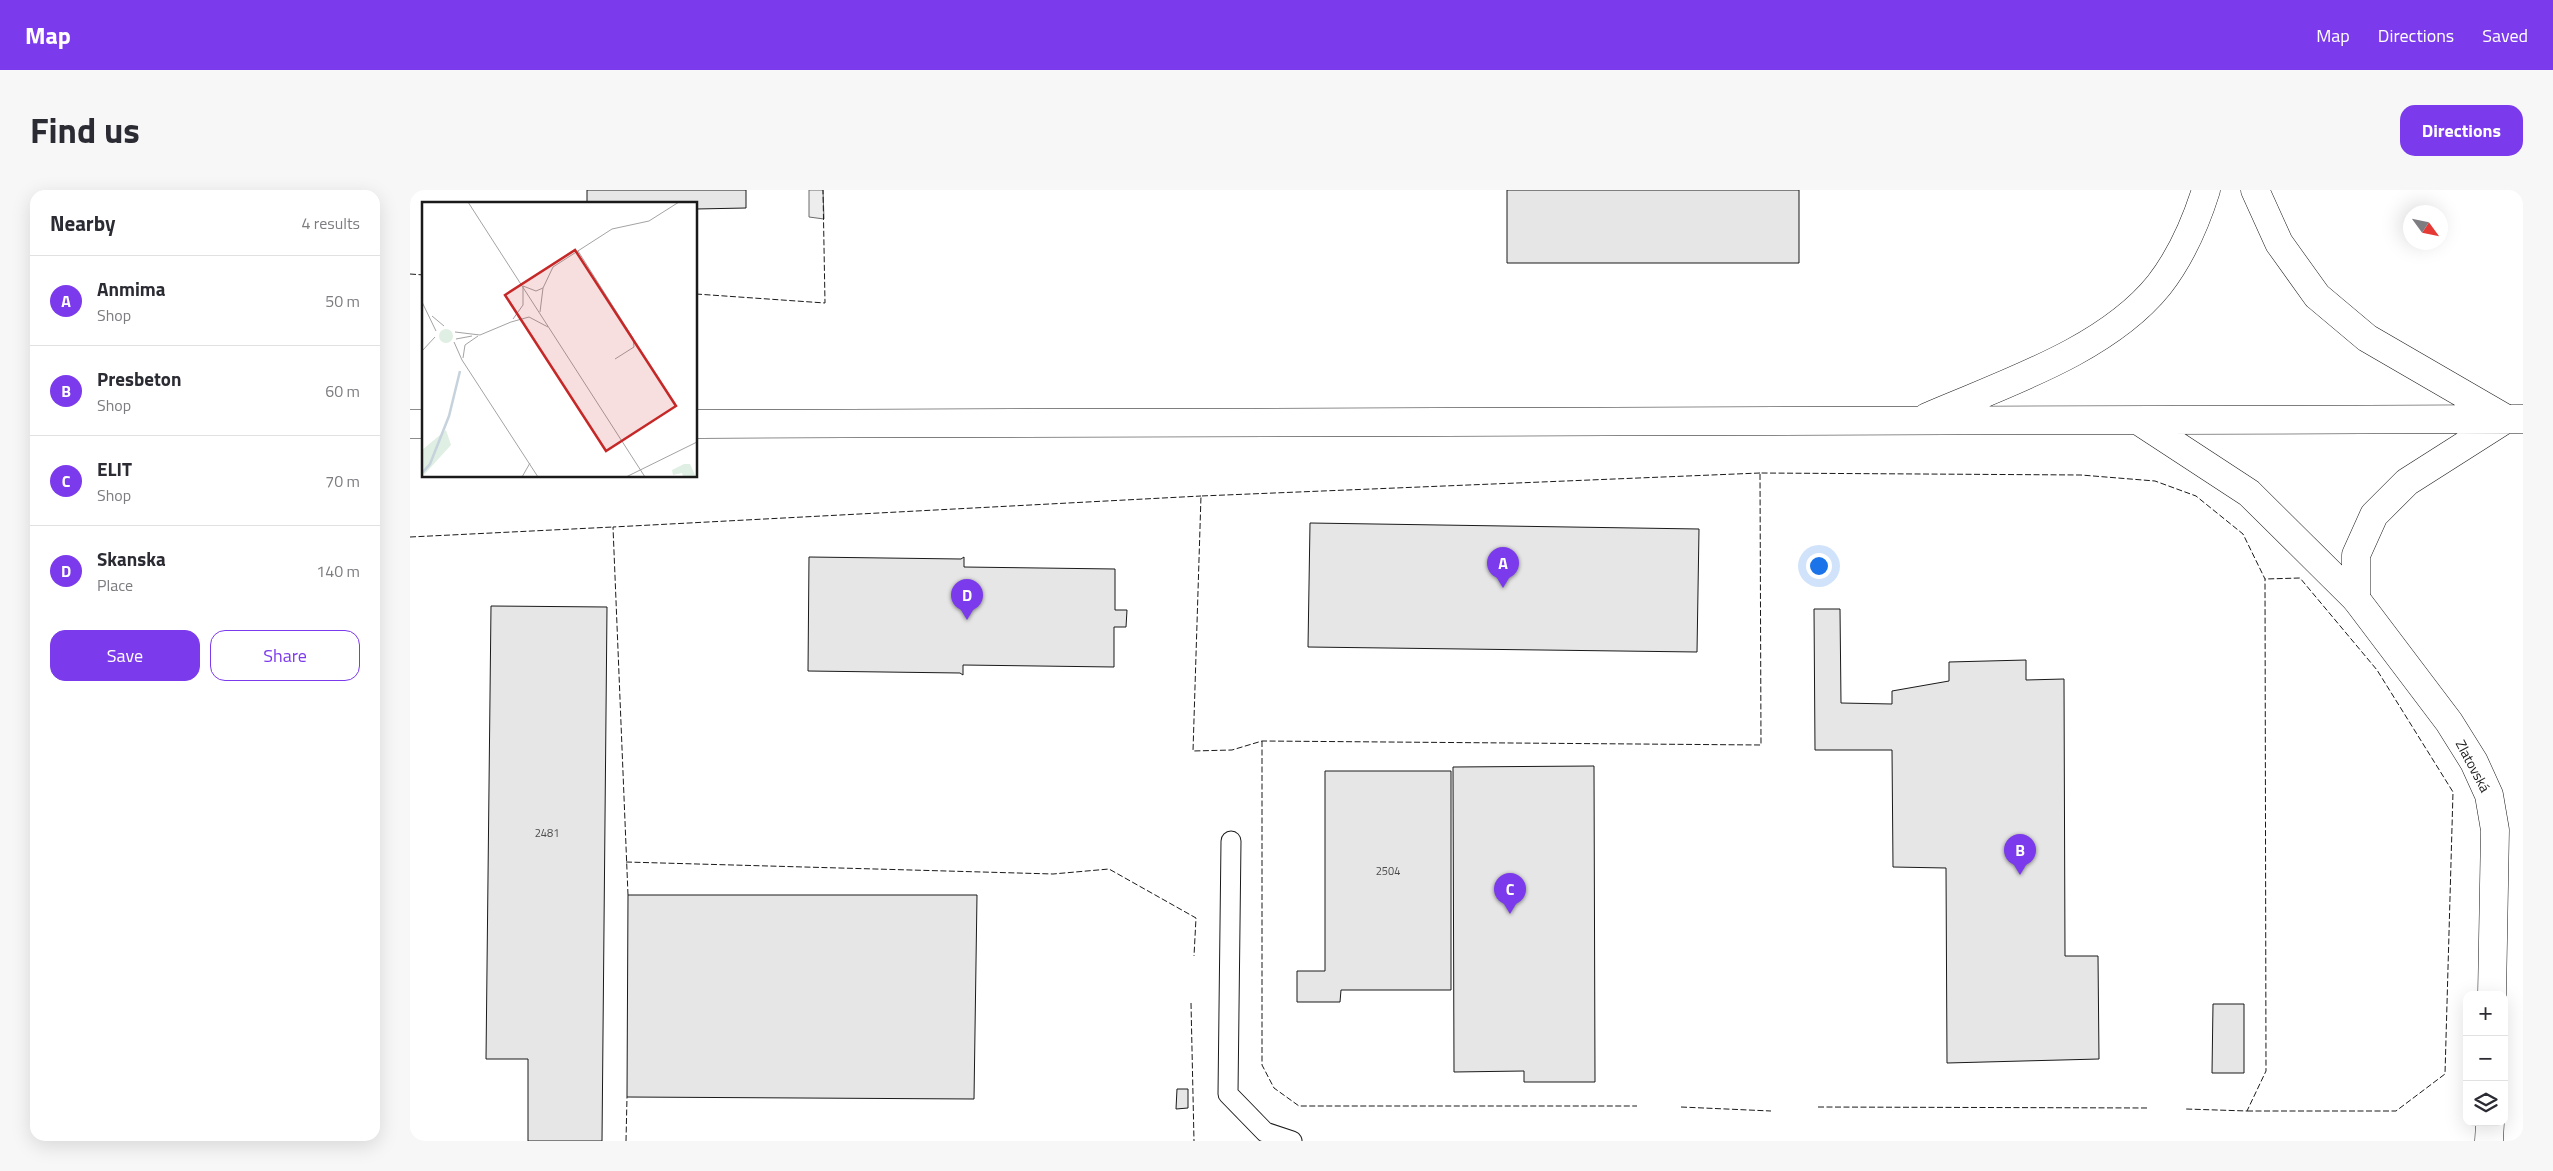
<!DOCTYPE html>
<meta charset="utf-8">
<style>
body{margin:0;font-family:"Titillium Web",sans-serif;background:#f7f7f7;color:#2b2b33}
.controls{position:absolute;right:15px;bottom:15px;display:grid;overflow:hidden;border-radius:10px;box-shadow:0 5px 20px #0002}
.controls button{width:45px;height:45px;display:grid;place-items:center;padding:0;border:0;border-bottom:1px solid #e1e1e2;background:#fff;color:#2b2b33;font:25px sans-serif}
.compass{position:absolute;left:1993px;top:15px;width:45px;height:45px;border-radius:50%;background:#fff;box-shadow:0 5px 20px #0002;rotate:123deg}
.you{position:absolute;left:1408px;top:375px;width:18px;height:18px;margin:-12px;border:4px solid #fff;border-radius:50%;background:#1a73e8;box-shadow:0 0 0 8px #1a73e833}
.badge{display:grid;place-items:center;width:32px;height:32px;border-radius:50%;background:#7c3aed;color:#fff;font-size:16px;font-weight:700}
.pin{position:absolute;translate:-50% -41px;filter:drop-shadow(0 1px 2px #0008)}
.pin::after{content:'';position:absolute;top:26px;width:18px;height:15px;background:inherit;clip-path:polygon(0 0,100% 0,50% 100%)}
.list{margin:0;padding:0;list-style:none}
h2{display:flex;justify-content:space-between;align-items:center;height:65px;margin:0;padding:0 20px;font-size:21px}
h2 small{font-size:16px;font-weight:400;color:#7c7c81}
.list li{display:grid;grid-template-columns:32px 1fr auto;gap:15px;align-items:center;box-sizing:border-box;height:90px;padding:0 20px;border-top:1px solid #e1e1e2}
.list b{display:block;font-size:19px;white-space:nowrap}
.list p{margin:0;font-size:16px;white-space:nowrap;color:#7c7c81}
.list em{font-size:16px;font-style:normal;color:#7c7c81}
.actions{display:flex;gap:10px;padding:15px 20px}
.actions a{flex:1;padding:11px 0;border:1px solid #7c3aed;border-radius:15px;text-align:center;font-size:18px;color:#7c3aed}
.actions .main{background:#7c3aed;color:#fff}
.icon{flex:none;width:28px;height:28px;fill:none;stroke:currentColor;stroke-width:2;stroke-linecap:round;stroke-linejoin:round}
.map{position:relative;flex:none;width:2113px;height:951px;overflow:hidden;border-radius:15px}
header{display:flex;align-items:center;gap:30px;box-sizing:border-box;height:70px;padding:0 25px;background:#7c3aed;color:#fff}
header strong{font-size:24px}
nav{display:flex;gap:28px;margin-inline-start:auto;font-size:18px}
.intro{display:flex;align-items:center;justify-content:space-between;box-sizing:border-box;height:120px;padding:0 30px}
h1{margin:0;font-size:35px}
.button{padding:12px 22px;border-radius:15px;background:#7c3aed;color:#fff;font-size:18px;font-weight:700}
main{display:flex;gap:30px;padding:0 30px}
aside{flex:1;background:#fff;border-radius:15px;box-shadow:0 5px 20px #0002}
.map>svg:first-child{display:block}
.parking{fill:#ededed;stroke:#6a6a6a}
.building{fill:#e6e6e6;stroke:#1a1a1a}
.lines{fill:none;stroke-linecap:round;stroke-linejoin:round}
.lane-casing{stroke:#1a1a1a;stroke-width:21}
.street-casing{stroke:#1a1a1a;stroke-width:29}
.primary-casing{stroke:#1a1a1a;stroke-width:29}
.lane{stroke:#fff;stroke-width:19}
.street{stroke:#fff;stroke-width:28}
.primary{stroke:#fff;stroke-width:28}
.fence{stroke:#1a1a1a;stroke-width:1;stroke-dasharray:6 2.5;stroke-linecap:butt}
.labels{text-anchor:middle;stroke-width:4;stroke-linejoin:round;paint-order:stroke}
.number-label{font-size:11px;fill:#4d4d4d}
.street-label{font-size:14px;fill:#1a1a1a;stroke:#fff}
.inset-river{fill:none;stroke:#c6d2dc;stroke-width:2.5}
.inset-road{fill:none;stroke:#a3a3a3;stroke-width:1}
.view{fill:#c62828;fill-opacity:0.15;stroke:#c62828;stroke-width:2.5}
.inset-edge{fill:none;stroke:#1a1a1a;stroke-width:2.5}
</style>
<header>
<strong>Map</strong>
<nav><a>Map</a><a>Directions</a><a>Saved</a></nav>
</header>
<div class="intro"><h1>Find us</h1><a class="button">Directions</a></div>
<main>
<aside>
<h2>Nearby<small>4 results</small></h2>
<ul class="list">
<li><span class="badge">A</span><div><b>Anmima</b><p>Shop</p></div><em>50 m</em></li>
<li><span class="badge">B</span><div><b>Presbeton</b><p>Shop</p></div><em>60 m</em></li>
<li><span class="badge">C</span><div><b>ELIT</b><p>Shop</p></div><em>70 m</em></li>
<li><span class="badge">D</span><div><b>Skanska</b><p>Place</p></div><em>140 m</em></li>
</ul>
<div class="actions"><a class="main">Save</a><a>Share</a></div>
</aside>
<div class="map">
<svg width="2113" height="951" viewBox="0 0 2113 951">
<rect width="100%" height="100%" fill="#fff"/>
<path class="parking" d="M399,0H413L414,29L399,27Z"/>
<path class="building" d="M177,0H336V18L286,19V14H177Z
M1097,0H1389V73H1097Z
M900,333L1289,339L1287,462L898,457Z
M399,367L551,369L554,367V377L705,379V420H717L716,437H704V477L553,475V485L550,483L398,481Z
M81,416L197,417L192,951H118V869H76Z
M1404,419H1430L1431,513L1482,514V501L1539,491V472L1616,470V490L1654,489L1655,766H1688L1689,869L1537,873L1536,678L1483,677L1482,560H1405Z
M1184,576L1185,892H1114V881L1044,882L1043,577Z
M915,581H1041V800H931L930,812H887V781H915Z
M218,705H567L564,909L217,907Z
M1803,814H1834V883H1802Z
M767,899H778V918L766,919Z"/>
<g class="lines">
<defs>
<path id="lane" d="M821,651L818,904L855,942L882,951"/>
<path id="street" d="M1946,409L2039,532L2064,572L2079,605L2085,640L2082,805
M2079,951L2080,932"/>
<path id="primary" d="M1845,0L1869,53L1907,106L1957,148L2095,228
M1517,227C1593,194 1696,161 1749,95C1770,68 1786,32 1796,0
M1729,231L1839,303L1946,409
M0,234H14
M286,234L2113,229
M1946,409V365L1964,325L1997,292L2096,229"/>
</defs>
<use href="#lane" class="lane-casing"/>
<use href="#street" class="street-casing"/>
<use href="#primary" class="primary-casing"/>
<use href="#lane" class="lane"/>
<use href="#street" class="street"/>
<use href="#primary" class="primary"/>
<path class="fence" d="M0,84L14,85
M286,104L415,113L413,0
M1350,283L791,306L783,561L822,560L852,551L1351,555L1350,283L1671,285L1745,291L1786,306L1833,344L1855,389L1856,881L1837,921L1776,919
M0,347L203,337
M852,551V875L864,898L889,916H1227
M216,672L643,684L699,679L786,728L784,766
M218,705L203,337L791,306
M781,813L784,951
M1271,917L1361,921
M1408,917L1738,918
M1837,921H1986L2035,884L2043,602L1967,480L1890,388L1855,389
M216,951L217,907"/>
</g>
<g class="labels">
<g class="number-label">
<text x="137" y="647">2481</text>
<text x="978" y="685">2504</text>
</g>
<g class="street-label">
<text transform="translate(2063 576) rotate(62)" y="5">Zlatovská</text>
</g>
</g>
<g transform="translate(12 12)">
<rect width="275" height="275" fill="#fff"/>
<path d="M17 134a7 7 0 1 1 14 0a7 7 0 1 1-14 0ZM24,228L29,243L0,275V248ZM262,262H268L274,275H261L260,271L251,273L250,268Z" fill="#e0efe3"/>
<path class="inset-river" d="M0,271L8,262L27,214L38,169"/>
<path class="inset-road" d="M46,0L223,275M156,49L211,136L212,145L193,157M101,84L114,89L121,86M121,86L131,65L190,27L227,19L257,0M0,100L14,129M118,110L121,86M10,114L22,124M91,117L101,103V84M89,120L107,115L126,125M33,130L58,133L89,120M34,137L50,134M32,140L40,158L116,275M0,149L13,135M41,156L43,143L56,134M100,275L108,261M204,275L275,240"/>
<path class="view" d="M153,48L254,204L184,249L83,93Z"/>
<rect width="275" height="275" class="inset-edge"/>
</g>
</svg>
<div class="controls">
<button>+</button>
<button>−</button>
<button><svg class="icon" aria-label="layers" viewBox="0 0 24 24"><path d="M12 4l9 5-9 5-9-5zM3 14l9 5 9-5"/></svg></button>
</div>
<svg class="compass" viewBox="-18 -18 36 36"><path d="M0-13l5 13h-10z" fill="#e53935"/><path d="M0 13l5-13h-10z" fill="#7c7c81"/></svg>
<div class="you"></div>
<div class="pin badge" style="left:1093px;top:398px">A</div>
<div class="pin badge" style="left:1610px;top:685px">B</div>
<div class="pin badge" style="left:1100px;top:724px">C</div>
<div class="pin badge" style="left:557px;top:430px">D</div>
</div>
</main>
